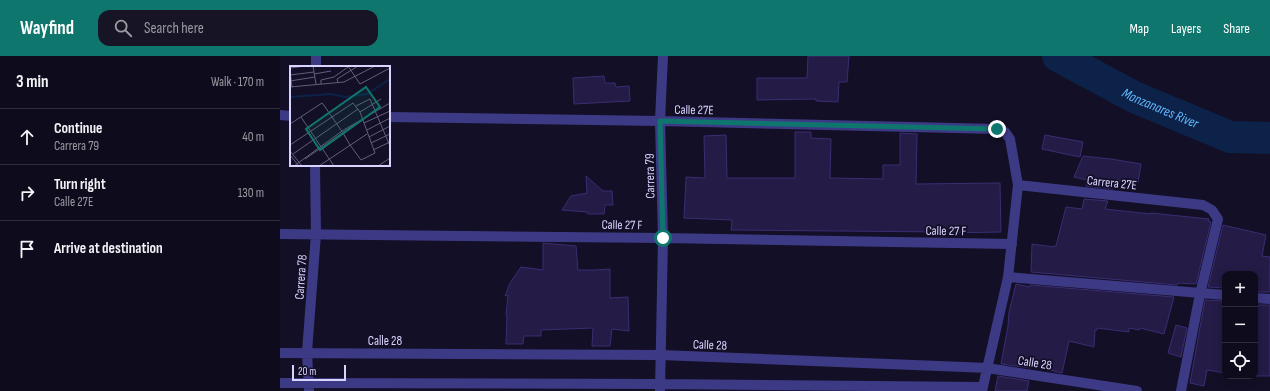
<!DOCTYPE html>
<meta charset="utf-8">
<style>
body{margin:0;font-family:"Sofia Sans Condensed",sans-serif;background:#171425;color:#f1f3f6}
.controls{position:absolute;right:12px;bottom:12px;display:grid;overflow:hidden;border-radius:8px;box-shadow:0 2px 10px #0003}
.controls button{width:36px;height:36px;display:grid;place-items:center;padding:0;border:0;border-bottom:1px solid #2e2b3b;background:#0e0b1c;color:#f1f3f6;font:20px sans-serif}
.scale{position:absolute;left:12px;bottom:10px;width:54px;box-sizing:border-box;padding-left:4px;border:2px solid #d9d4ff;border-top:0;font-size:11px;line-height:14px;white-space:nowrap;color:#d9d4ff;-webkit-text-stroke:3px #130f26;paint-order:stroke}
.stop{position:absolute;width:12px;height:12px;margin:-9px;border:3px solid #0f766e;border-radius:50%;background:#fff}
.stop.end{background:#0f766e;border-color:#fff;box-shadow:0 1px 4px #0008}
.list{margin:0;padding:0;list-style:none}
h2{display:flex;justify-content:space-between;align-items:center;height:52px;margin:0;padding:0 16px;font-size:17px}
h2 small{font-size:13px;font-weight:400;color:#9b9ba3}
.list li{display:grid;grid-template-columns:26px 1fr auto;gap:12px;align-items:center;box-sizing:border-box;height:56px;padding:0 16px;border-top:1px solid #2e2b3b}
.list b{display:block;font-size:15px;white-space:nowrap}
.list p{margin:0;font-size:13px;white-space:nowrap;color:#9b9ba3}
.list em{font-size:13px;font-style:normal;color:#9b9ba3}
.icon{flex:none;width:22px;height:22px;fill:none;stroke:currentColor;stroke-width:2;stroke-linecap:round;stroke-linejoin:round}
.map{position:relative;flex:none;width:990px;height:335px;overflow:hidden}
header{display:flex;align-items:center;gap:24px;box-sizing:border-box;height:56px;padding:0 20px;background:#0f766e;color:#fff}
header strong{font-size:19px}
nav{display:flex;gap:22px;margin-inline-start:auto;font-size:14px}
.search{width:280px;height:36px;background:#171425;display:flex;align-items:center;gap:10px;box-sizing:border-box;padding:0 14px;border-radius:12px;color:#9b9ba3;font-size:15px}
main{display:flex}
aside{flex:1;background:#0e0b1c}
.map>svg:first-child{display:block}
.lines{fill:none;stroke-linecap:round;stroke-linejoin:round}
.river{stroke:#0c2248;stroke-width:32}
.building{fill:#241b47;stroke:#3b2d73}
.street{stroke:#3d3a85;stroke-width:10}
.route{stroke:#0f766e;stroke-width:5}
.labels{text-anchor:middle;stroke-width:3.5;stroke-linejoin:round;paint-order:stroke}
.street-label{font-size:13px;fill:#d9d4ff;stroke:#130f26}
.water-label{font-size:14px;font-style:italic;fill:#62b6ff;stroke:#130f26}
.inset-river{fill:none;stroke:#0c2248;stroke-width:2}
.inset-road{fill:none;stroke:#625e7d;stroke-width:1}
.view{fill:#0f766e;fill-opacity:0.15;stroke:#0f766e;stroke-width:2}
.inset-edge{fill:none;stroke:#d9d4ff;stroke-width:2}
</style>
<header>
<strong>Wayfind</strong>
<div class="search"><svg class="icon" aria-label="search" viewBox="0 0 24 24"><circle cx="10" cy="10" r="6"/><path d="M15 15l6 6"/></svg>Search here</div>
<nav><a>Map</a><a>Layers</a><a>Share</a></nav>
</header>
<main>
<aside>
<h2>3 min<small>Walk · 170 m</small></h2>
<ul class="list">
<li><svg class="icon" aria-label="ahead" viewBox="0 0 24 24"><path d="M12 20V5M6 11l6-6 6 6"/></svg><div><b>Continue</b><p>Carrera 79</p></div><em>40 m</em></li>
<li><svg class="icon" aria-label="right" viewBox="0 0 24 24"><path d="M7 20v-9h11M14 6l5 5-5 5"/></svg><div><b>Turn right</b><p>Calle 27E</p></div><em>130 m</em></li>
<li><svg class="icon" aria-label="arrive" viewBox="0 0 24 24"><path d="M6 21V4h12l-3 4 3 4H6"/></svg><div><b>Arrive at destination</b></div></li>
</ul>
</aside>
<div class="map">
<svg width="990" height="335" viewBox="0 0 990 335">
<rect width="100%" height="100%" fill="#130f26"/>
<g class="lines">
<path class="river" id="s1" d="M778,0L854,41L950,81L990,82"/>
</g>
<path class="building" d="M528,0H569L567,26H559L558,46L536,45V43L477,44V22H527Z
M324,20L325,27H335L336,31L349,30L350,45L294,48L293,22Z
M515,76H531V82L551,83L550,122L603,123V109H620V77L637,78L636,128L720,127L721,176L664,177V176L451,174L452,164L404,162L406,121L425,122L424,80L446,79L447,122H515Z
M765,79L803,86L800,101L762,93Z
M803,100L831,103L861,108L858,127L837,124L833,133L806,130L807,124L794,121Z
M306,120L323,135H332L333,149H325L324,158H308L307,156L282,154L291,140L307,137Z
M804,143L828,145L825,153L871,158V157L929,163L928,165L931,166L916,228L898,227L897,229L751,216L752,188L774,191V190H776L786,151L802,153Z
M943,169L986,179L982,200L990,201V236H975V218H945V232L928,231Z
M263,187L296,190L298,214H315L330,213V242L348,241L349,275L332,273L330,290H312L313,272L261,274V280H244L243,288H226L227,259H226L228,239L225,240L230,227L241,211L263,214Z
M736,228L750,231V229L894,241L884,278L860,272L859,274L849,272V276L817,272V274H815L814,291L789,285L782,317L752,310L751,312L721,308L728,270L729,256Z
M925,244L945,245V317L927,314L924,330L910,327Z
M975,249H990V320H975Z
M896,269L907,272L901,301L888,297Z
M718,320L749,325L747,335H715Z"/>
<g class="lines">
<path class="street" d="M36,11V0
M0,59L11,60
M109,61L380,65L717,73L725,76L730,83L738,129L728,221L702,335
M738,129L923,149L932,154L938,163L920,238L901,335
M0,178L383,182L732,188
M728,221L945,239
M975,242L990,243
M0,297L380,299L684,311L707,312L857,335
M0,327L380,328L703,331
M29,335L27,296L36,178L35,109
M380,335L383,182L380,65L383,0"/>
</g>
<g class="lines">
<path class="route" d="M383,182L380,65L717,73"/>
</g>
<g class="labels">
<g class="street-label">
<text transform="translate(414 53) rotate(1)" y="5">Calle 27E</text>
<text transform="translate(369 120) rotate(-91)" y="5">Carrera 79</text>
<text transform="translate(832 126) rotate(6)" y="5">Carrera 27E</text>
<text transform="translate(342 168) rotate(1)" y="5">Calle 27 F</text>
<text transform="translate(666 174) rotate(1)" y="5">Calle 27 F</text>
<text transform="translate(20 221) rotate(-86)" y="5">Carrera 78</text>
<text x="105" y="289">Calle 28</text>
<text transform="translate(430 288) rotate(2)" y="5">Calle 28</text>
<text transform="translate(755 306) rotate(9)" y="5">Calle 28</text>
</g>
<g class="water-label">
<text dy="5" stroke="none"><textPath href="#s1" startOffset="115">Manzanares River</textPath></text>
</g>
</g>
<g transform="translate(10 10)">
<rect width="100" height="100" fill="#130f26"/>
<path class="inset-river" d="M0,31L41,28L55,31L70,29L77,28L100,13"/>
<path class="inset-road" d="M23,0L26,18M58,0L70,18L100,2M0,2L16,0M0,4L2,21M24,8L41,5M0,9L24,6M0,15L25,11M48,17L47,13L68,0M31,18V14L44,11L58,1M0,21L54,16L85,0M66,40L80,33L100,80M70,46L91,33M11,51L44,100M74,57L100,45M0,58L32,37L33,38L42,51L53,67L60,79L71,94L85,87L70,46L63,37L0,79M77,64L100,52M79,71L100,60M81,77L100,68M83,84L100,76M0,85L12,100M3,88L68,43M0,89L9,100M15,93L65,58M4,100L52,65L100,37M29,100L77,68M88,100L100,92"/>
<path class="view" d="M76,21L90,41L30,84L16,63Z"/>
<rect width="100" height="100" class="inset-edge"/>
</g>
</svg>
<div class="controls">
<button>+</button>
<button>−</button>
<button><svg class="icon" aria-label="locate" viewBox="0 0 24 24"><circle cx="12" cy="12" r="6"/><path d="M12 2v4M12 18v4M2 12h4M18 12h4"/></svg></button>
</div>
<div class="scale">20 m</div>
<div class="stop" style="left:383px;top:182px"></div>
<div class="stop end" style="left:717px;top:73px"></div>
</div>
</main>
